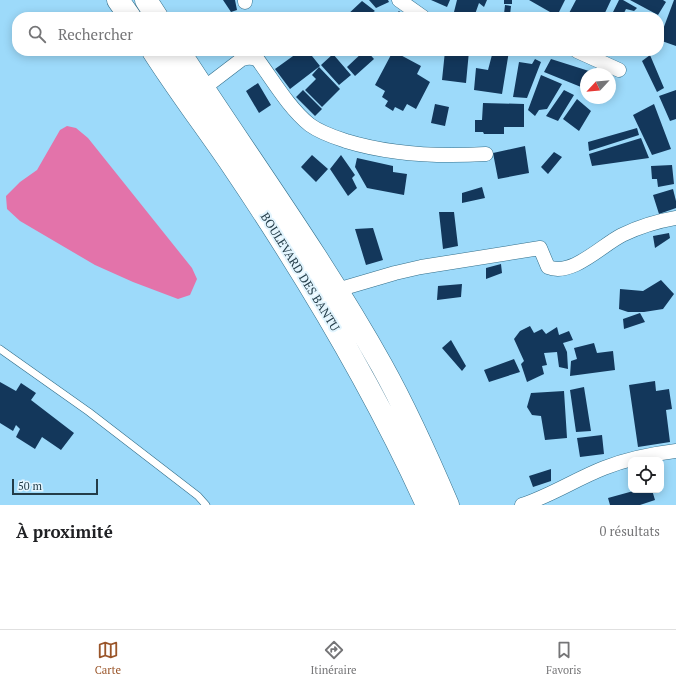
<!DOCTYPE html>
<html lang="fr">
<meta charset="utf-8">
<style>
body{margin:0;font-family:"PT Serif",serif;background:#f2f2f2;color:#202124}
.controls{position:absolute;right:12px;bottom:12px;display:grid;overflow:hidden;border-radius:8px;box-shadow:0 2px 10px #0003}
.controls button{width:36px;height:36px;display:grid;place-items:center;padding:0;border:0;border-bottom:1px solid #e0e0e0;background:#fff;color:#202124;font:20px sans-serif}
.compass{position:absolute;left:580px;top:68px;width:36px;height:36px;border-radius:50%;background:#fff;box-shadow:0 2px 10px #0003;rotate:244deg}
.scale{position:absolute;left:12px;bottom:10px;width:86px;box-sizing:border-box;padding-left:4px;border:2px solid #233c48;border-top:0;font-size:11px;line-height:14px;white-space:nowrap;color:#233c48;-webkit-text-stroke:3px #e3f5fe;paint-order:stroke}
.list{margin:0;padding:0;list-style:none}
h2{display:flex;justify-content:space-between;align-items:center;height:52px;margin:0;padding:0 16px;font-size:17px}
h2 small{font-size:13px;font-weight:400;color:#757577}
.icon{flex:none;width:22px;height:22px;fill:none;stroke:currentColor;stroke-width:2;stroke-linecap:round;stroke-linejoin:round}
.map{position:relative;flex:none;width:676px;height:505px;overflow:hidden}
.search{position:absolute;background:#fff;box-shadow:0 2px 10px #0003;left:12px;right:12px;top:12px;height:44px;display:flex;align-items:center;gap:10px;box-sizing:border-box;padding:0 14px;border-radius:16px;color:#757577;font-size:15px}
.sheet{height:124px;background:#fff}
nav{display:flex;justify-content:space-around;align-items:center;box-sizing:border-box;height:56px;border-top:1px solid #e0e0e0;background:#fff;font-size:11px;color:#757577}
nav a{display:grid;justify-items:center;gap:2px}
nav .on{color:#9a5529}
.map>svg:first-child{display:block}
.water{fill:#e373aa}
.building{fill:#13375b}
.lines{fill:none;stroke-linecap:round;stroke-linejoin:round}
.lane-casing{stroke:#326e8a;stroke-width:8}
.street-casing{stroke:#326e8a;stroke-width:15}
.highway-casing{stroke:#326e8a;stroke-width:23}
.lane{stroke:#fff;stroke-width:7}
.street{stroke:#fff;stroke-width:14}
.highway{stroke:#fff;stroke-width:22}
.labels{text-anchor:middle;stroke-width:4;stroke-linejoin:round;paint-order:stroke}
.street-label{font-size:12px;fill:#233c48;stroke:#e3f5fe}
</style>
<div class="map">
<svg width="676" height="505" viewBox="0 0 676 505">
<rect width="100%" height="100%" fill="#9ddafa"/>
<path class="water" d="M67,126L76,128L88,138L192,268L197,279L190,295L178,299L133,282L95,265L20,221L7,209L6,196L20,182L37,170L60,130Z"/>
<path class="building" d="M223,0H235L237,10L231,12Z
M369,0H388L389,2L376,8Z
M431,0H450L447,7Z
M457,0H487L484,7L479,3L474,17L453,16Z
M504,0H512V4H504Z
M529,0H565L557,16Z
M576,0H611L603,17H567Z
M619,0H623L637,8L634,11L626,9L622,17H619L613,12Z
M630,0H663L666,2L658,15Z
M674,0H676V46L659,40Z
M362,1L375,11L370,14L373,17H345Z
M505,5L511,6L510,15L504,14Z
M399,11L405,17H393Z
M630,12L641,17L645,12L654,17H627Z
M300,51H308L320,66L290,89L275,69Z
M364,51H367L374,59L355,76L347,67Z
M393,51L421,66L417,74L430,82L416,109L407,104L403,111L395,107L393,111L385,106L388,101L382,97L385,91L375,85Z
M445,51H469L466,83L442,80Z
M493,51H509L502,94L474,90L476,68L488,70Z
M333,54L351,75L339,85L321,65Z
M650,55L664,88L657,92L642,61Z
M535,59L541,62L527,98L513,97L519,62L532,64Z
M551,59L589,71L581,87L544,72Z
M319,67L340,89L322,107L305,90L316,79L312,75Z
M541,75L562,84L547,109L539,110L535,116L528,110Z
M258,83L271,105L259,113L246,91Z
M303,90L322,109L315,116L296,97Z
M564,90L574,95L558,121L546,116Z
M676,90V119L670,121L659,96Z
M577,99L591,111L579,131L563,119Z
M483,103L524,104V127H504V134H484L483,132H475V120H482Z
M435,104L449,107L445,126L431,123Z
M654,104L671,149L652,155L633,115Z
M637,128L639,135L589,151L588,142Z
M641,138L649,158L592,166L589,154Z
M525,146L529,173L498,179L493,153Z
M554,152L562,157L548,174L541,167Z
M312,155L328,169L316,182L301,167Z
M341,155L355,175L352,178L357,188L348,196L330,169Z
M357,158L393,166V172L407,174L404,195L367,188L355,167Z
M672,165L674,184L658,187L657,179H652L651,166Z
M482,187L485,198L462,203V193Z
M673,189L676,201V208L659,214L653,195Z
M439,212H454L458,246L443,249Z
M373,228L383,260L366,265L355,229Z
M669,233L670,238L655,248L653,236Z
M501,264L502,273L486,279V268Z
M661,280L674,294L663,309L644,312H628L619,309L620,289L643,291Z
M462,284L461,297L437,300L438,286Z
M640,313L645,322L624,329L623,319Z
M530,326L534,333L542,329L546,334L557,327L559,335L569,331L573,340L563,343L567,352L568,369L559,367L557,352L544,353L547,365L542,366L544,374L527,382L521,364L524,361L514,339L520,331Z
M451,340L466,366L462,371L442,348Z
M594,343L597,353L613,351L615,370L570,376L571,361L577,359L574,348Z
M514,359L520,372L489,382L484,370Z
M655,381L656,391L669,389L672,409L666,410L670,442L638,447L629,385Z
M0,382L16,391L21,383L36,393L31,400L74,433L61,450L42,437L35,449L16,437L20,429L16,425L13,431L0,423Z
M584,387L591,431L576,432L570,390Z
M564,391L567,438L545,440L541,416L532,415L527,407L531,393Z
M602,435L604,454L580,457L577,438Z
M551,469V481L533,487L529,476Z
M637,490H652L655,500L640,505H610L608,498Z"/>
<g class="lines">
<defs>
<path id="lane" d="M0,349L89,412L198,496L206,505"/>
<path id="street" d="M399,0L423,17
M245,2V0
M577,51L619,70
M204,88L242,59C248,57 253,57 258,60C274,82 289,108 310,125C321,133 334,137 346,141C392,155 438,157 486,154
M337,290L395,273L421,267L540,248L548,267C572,277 602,245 622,235C639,227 658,221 676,218
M522,505C550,496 576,479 604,468C627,459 651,454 676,451"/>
<path id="highway" d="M118,0L130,17
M146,0L157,17
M153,51C178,90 206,127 232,165C305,273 373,386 427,505
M179,51C247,156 321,257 382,366C407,411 428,458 448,505"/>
</defs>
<use href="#lane" class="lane-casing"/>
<use href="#street" class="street-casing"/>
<use href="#highway" class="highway-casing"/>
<use href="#lane" class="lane"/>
<use href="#street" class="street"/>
<use href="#highway" class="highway"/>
</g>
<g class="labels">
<g class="street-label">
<text transform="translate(300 272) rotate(58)" y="4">BOULEVARD DES BANTU</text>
</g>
</g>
</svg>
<div class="controls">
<button><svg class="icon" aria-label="locate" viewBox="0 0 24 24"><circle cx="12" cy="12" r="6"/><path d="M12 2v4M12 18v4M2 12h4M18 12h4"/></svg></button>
</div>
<svg class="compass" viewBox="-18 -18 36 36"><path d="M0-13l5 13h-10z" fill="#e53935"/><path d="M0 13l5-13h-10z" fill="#757577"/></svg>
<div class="scale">50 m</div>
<div class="search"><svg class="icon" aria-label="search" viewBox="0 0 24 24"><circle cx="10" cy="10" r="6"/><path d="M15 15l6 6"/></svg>Rechercher</div>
</div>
<section class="sheet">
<h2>À proximité<small>0 résultats</small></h2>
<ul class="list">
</ul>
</section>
<nav>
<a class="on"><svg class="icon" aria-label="map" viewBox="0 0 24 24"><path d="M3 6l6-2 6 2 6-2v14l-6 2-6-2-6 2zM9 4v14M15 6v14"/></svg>Carte</a>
<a><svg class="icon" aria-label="directions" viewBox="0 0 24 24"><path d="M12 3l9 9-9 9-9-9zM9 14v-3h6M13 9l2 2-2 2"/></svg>Itinéraire</a>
<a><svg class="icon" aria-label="saved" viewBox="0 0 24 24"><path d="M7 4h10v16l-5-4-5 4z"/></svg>Favoris</a>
</nav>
